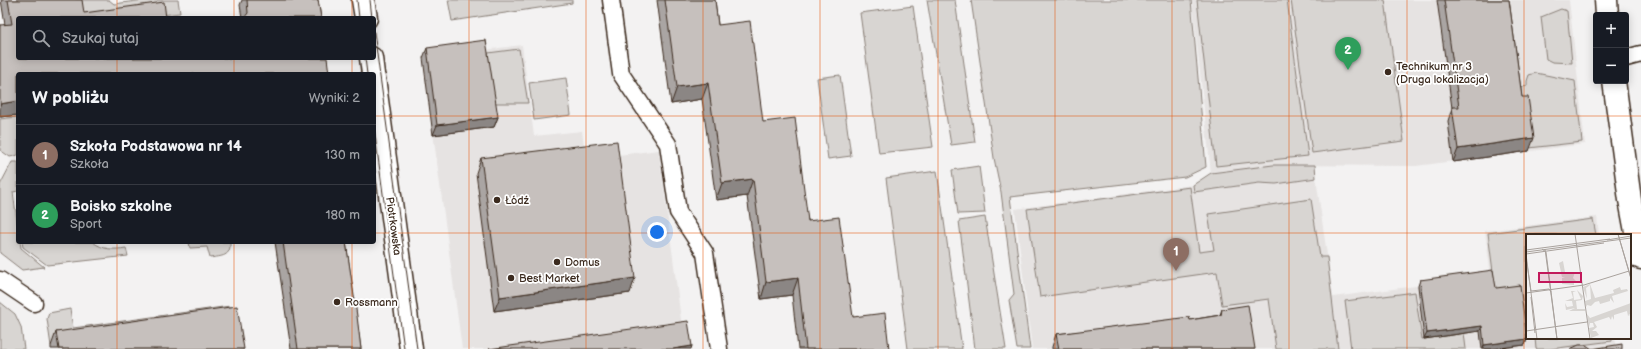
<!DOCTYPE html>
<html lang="pl">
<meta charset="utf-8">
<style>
body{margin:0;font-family:"Balsamiq Sans",sans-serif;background:#242831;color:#f1f3f6}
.controls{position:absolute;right:12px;top:12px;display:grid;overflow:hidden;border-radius:4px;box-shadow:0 2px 10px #0003}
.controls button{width:36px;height:36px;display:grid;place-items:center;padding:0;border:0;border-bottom:1px solid #363941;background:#171b24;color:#f1f3f6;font:20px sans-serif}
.you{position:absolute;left:657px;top:232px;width:14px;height:14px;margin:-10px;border:3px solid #fff;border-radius:50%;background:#1a73e8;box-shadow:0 0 0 6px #1a73e833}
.badge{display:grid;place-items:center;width:26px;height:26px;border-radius:50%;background:#9f9995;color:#fff;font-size:13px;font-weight:700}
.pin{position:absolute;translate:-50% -33px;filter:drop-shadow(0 1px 2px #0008)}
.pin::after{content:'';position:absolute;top:21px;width:14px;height:12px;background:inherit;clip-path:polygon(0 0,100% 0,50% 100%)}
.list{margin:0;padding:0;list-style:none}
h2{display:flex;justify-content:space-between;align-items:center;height:52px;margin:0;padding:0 16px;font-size:17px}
h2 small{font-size:13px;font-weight:400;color:#9ea1a6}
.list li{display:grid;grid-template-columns:26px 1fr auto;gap:12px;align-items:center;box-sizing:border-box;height:60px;padding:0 16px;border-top:1px solid #363941}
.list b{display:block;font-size:15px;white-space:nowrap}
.list p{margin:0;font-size:13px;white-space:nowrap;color:#9ea1a6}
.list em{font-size:13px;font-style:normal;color:#9ea1a6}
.icon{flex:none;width:22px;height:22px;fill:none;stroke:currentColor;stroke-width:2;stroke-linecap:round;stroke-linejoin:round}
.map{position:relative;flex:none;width:1641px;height:349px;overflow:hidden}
.search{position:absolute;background:#171b24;box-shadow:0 2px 10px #0003;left:16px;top:16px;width:360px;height:44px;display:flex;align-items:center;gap:10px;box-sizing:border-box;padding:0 14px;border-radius:4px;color:#9ea1a6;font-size:15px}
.panel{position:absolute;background:#171b24;box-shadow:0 2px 10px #0003;left:16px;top:72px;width:360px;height:172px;border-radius:4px}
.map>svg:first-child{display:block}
.built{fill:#e6e3e2}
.green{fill:#d8d5d2;stroke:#8a8078}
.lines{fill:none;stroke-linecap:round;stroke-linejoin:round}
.service-casing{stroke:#3b2a1e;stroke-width:19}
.tertiary-casing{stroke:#3b2a1e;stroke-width:25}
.service{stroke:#fff;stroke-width:16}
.tertiary{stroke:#fff;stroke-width:22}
.tram{stroke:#3b2a1e;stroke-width:1}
.wall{fill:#aaa5a3;stroke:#3b2a1e}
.shaded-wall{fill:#8b8684;stroke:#3b2a1e}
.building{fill:#c6c0bd;stroke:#3b2a1e}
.grid{fill:none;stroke:#e8590c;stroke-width:1;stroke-opacity:0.55}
.poi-dot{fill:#3b2a1e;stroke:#fff;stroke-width:1.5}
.labels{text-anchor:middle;stroke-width:3.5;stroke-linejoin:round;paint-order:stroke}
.poi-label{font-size:11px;fill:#3b2a1e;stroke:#fff;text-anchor:start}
.street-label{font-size:11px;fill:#3b2a1e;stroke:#fff}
.inset-road{fill:none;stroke:#a9a29d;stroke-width:1}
.view{fill:#c2185b;fill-opacity:0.15;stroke:#c2185b;stroke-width:2}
.inset-edge{fill:none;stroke:#3b2a1e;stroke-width:2}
</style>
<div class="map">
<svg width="1641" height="349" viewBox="0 0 1641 349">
<rect width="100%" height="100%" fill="#f3f2f2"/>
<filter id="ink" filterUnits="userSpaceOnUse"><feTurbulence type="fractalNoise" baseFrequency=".025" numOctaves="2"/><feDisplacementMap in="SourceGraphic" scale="8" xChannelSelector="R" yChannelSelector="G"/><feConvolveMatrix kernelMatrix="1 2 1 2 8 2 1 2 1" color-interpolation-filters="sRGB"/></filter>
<g filter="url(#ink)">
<path class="built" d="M1192,0H1569L1585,144L1416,166L1273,165L1211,173Z
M522,45L534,136L582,131L586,159L659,150L683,335L583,349H462L423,58Z
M1316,178L1333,297L1491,276L1485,231L1597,217L1599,235H1527V338H1615L1617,349H1032L1015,209L1193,185L1194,192L1259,183L1276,184Z"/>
<path class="green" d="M76,0H109L114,4L144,0H178L180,13L137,18H78Z
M448,0H572V3L452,21Z
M927,0H955L975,142L951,145Z
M971,0H1191L1206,167L1185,177L1010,197L1030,349H1017L1009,300L1014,294L1001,192L994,158Z
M1197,0H1287L1308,156L1216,166Z
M1291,0H1385L1404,141L1312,153Z
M913,6L933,147L879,153L860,13Z
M1561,9L1567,11L1572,63L1552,62L1546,59L1541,17Z
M519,49L528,103H494L488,53Z
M1536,73L1575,81L1582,142L1529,148L1519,88L1527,86V81L1529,75Z
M840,75L851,156L828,159L817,78Z
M566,78L571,115L534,120L529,83Z
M18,117V155L10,157L0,150V119Z
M12,162H18V191L13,192L18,229V242H20L21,248L44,267L22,270L0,253V185Z
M1273,165H1315L1316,178L1276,184L1259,183L1194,192L1193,185L1211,173Z
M979,166L985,213L958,214L952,170Z
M937,171L962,349H908L886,178Z
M1190,187L1199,252L1214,250L1208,214L1311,199L1320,257H1327L1338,349H1276L1269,299L1222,305L1217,272L1040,297L1027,209Z
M985,217L1006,349H975L959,221Z
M1593,219L1596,235H1527V330L1501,333L1488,233Z
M22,242H93C103,250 114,250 126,248L128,256L47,265L23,247Z
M189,242H230C231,257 222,256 210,258L207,247L190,248Z
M1415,292L1422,339L1464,333L1466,349H1351L1345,301Z
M0,302L15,314L21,327L24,349H0Z
M230,306L232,321L51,346L47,319L49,313L70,309L73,328Z
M1535,338H1612V341L1550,349H1536Z"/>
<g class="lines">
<defs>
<path id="service" d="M611,0L621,74L668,144L678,212L705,253L719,349
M1626,58L1641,54
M0,280L34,303"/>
<path id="tertiary" d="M363,0L366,18
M1606,0L1607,15
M371,58L373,74
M374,78L411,349
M1614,81L1630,200L1641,258"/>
</defs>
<use href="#service" class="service-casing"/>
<use href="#tertiary" class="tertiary-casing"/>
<use href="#service" class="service"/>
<use href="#tertiary" class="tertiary"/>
<path class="tram" d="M357,0L359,18
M370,0L372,18
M374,32L417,349
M365,58L367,74
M374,127L404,349"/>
</g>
<path class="wall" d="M1,0H82L18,74V115L0,117L5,25Z
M242,0H318L321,18H242L240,5Z
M657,0H715L718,25L853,317L889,349H798L792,295L761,299L747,196L716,200L702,99L671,104Z
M1437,0H1509L1529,151L1453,162L1448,121L1452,108Z
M427,48L498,117L494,127L433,135L423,58Z
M481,158L630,293L494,311L476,173Z
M275,242H346L361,349H291Z
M1420,280L1496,288L1527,339L1525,345L1492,349H1482L1480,331L1424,339L1418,286Z
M1222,309L1255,349H1052V347L1056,334L1190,320L1220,315Z
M56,332L244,349H51V346Z"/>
<path class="shaded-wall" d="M708,83L702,99L671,104L677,87Z
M18,101V115L0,117V104Z
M498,117L494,127L433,135L437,125Z
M1534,138L1529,151L1453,162L1458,149Z
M753,179L747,196L716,200L722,183Z
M635,278L630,293L494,311L500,297Z
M798,278L792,295L761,299L766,282Z
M1482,326L1480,331L1424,339L1427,333Z
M1527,339L1525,345L1492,349H1483L1484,345Z
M692,346L691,349H673Z"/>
<path class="building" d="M8,0H82L84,13L164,2L166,18H18V58H327L329,74H18V101L0,104V25L12,24Z
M247,0H318L321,18H244L248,13Z
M665,0H715L718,25L750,21L763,122L795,118L808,221L839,217L853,317L885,313L889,349H806L798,278L766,282L753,179L722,183L708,83L677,87Z
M1444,0H1509L1522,97H1528L1534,138L1458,149L1452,107H1459Z
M486,40L498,117L437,125L427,48Z
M617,141L635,278L500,297L481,158Z
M283,242H346L357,316L361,349H298Z
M1493,270L1496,288L1520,285L1527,339L1484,345L1482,326L1427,333L1420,280Z
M1248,305L1255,349H1059L1056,334L1189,317L1190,320L1221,315L1222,309Z
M237,306L244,349H59L56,332Z
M688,321L692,346L673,349H489Z
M1622,344V349H1570L1579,345H1586L1592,349Z"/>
</g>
<path class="grid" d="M117,0V18M234,0V18M352,0V18M469,0V349M586,0V349M703,0V349M820,0V349M938,0V349M1055,0V349M1172,0V349M1289,0V349M1407,0V349M1524,0V349M117,58V74M234,58V74M352,58V74M0,116H18M374,116H1641M0,233H18M374,233H1641M117,242V349M234,242V349M352,242V349"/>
<g class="poi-dot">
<circle cx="1388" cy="72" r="4"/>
<circle cx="497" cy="200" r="4"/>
<circle cx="557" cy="262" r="4"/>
<circle cx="511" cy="278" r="4"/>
<circle cx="337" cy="302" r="4"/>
</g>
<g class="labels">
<g class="poi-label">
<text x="1396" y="70">Technikum nr 3<tspan x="1396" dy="13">(Druga lokalizacja)</tspan></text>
<text x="505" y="204">Łódź</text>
<text x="565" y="266">Domus</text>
<text x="519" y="282">Best Market</text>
<text x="345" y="306">Rossmann</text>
</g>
<g class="street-label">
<text transform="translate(394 226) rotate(82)" y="4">Piotrkowska</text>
</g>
</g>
<g transform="translate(1526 234)">
<rect width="105" height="105" fill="#f3f2f2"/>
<path d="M37,27L39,38H49L47,44L51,48H48V51L36,50V44L39,43H36L35,39L38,38H35L33,29ZM64,50L69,64L88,59L87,56L94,53L95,56L101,55L102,57L86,62L88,69L84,64V67L74,70L73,67L69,68L65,72L61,71L60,73L59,67L65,65L64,51L60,54L61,65L57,53ZM51,56L57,62L56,66L50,67L51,75H59V77H43L49,74L40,76L39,69L41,73L47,72L46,67H39L38,63L39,67L47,64L45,57H50L47,58L48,66L55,65ZM105,69V80L102,81L103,82L105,81V82H102L101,77L88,81V86L86,82L85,86L83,83L68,88L71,93L66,97H70L73,101L65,104L63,94L68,93L67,89H64L63,93L61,80L64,84Z" fill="#d8d5d2"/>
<path class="inset-road" d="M49,0L64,105M92,0L105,44M92,0L105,45M81,6L105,2M16,15L20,18L31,105M19,15L31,105M0,16L84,5M0,18L105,4M0,20L11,105M0,20L78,9M0,24L5,57L23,55L25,58M0,59L58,51L103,37M5,63L9,99M0,97L61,88"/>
<path class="view" d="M13,39H55V48H13Z"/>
<rect width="105" height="105" class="inset-edge"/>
</g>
</svg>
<div class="controls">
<button>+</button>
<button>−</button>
</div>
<div class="you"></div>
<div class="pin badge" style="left:1176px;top:271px;background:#8d6e63">1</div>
<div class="pin badge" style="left:1348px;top:70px;background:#2e9e5b">2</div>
<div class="search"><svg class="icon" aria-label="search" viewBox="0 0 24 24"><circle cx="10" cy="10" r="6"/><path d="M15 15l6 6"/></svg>Szukaj tutaj</div>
<section class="panel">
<h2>W pobliżu<small>Wyniki: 2</small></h2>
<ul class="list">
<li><span class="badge" style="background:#8d6e63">1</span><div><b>Szkoła Podstawowa nr 14</b><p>Szkoła</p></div><em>130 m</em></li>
<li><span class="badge" style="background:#2e9e5b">2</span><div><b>Boisko szkolne</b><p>Sport</p></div><em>180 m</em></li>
</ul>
</section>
</div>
